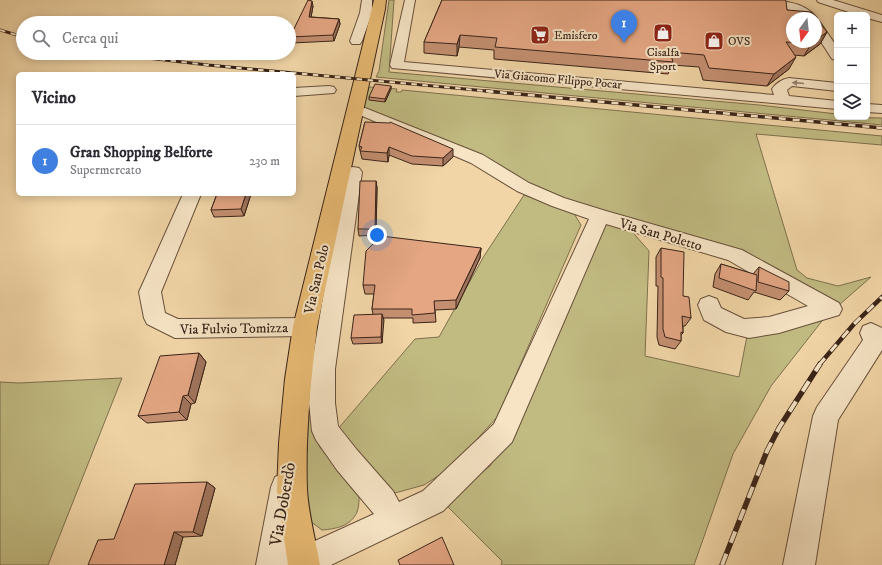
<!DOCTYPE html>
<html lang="it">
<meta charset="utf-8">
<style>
body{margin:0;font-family:"IM FELL DW Pica",serif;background:#f2f2f3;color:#2b2b33}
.controls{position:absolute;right:12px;top:12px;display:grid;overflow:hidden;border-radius:6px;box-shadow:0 2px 10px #0003}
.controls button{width:36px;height:36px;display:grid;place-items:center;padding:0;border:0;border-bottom:1px solid #e1e1e2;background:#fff;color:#2b2b33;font:20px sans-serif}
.compass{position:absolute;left:786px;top:12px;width:36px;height:36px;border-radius:50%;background:#fff;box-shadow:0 2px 10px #0003;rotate:195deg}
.you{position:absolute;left:377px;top:235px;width:14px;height:14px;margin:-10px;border:3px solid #fff;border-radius:50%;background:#1a73e8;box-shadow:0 0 0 6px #1a73e833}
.badge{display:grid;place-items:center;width:26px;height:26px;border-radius:50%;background:#8f2418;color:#fff;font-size:13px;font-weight:700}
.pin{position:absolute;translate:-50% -33px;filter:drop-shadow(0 1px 2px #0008)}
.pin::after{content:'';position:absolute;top:21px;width:14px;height:12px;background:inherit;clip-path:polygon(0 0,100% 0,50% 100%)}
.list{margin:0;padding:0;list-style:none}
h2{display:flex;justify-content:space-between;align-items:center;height:52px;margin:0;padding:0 16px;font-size:17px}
h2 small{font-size:13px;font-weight:400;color:#7c7c81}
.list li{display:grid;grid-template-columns:26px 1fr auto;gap:12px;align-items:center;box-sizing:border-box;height:72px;padding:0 16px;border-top:1px solid #e1e1e2}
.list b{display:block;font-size:15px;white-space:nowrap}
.list p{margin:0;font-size:13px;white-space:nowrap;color:#7c7c81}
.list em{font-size:13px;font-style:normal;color:#7c7c81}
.icon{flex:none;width:22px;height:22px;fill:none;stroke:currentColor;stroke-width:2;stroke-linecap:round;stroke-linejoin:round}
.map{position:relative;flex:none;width:882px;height:565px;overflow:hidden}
.search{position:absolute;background:#fff;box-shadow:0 2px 10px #0003;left:16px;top:16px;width:280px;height:44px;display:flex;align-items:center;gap:10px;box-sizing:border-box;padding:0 14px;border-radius:22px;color:#7c7c81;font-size:15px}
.panel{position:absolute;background:#fff;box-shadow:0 2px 10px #0003;left:16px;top:72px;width:280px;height:124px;border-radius:6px}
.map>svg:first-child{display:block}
.green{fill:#c1bb82;stroke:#7e704e}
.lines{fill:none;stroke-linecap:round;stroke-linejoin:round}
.minor-casing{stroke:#68503c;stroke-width:2}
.major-casing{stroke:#3a2419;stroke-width:2}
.minor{fill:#f6e4c5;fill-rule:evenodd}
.major{fill:#e8ba73;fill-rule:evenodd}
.rail-far3-casing{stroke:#3a2419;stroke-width:3}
.rail-far2-casing{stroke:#3a2419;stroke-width:3.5}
.rail-far1-casing{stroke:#3a2419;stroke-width:4.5}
.rail-casing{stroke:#3a2419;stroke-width:5.5}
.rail-far3{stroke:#f6e4c5;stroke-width:2;stroke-dasharray:5.5;stroke-linecap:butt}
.rail-far2{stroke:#f6e4c5;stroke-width:2.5;stroke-dasharray:7;stroke-linecap:butt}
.rail-far1{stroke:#f6e4c5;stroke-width:3;stroke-dasharray:9;stroke-linecap:butt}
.rail{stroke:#f6e4c5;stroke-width:4;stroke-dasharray:12;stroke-linecap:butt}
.wall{fill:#c48f71;stroke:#3a2419}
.shaded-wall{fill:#a0745c;stroke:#3a2419}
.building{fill:#e4a683;stroke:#3a2419}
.oneway{fill:#98846f}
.labels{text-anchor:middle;stroke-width:4;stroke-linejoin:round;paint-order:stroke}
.far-poi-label{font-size:12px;fill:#3a2419;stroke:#f6e4c5;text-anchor:start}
.far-street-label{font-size:12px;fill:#3a2419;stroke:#f6e4c5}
.street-label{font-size:14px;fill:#3a2419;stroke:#f6e4c5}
.near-street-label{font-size:17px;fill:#3a2419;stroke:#f6e4c5}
</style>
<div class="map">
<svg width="882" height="565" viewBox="0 0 882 565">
<rect width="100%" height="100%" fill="#f1d5a6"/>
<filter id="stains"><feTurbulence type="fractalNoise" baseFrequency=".005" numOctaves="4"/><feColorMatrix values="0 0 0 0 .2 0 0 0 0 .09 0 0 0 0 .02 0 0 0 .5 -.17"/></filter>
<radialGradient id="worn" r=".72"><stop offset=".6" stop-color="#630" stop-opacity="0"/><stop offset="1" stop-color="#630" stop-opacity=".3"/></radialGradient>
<path class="green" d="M389,0H394L389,72L759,105L837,114V117L882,118V125L376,77L379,71Z
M369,87L397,89L396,92H401L402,90L882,136V145L756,134L797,270L807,278L838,286L871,277L839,305L778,271L598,211L530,185L363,109Z
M524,195L573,212L581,225L498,416L452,467L424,485L395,493L337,430L415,339L439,337L484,256Z
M608,223L629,228L649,251L645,356L739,377L747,336L822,321L771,386L733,454L694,565H501L502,561L443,502L490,466L520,420L598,230Z
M122,378L48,565H0V382L19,383Z
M313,380L314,429L319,446L359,496C359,500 359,507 357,512C351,526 336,529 322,530L310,521L305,502L303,415Z"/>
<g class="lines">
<defs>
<path id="minor" d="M362,0H372V13L362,41L360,44H352L350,41L360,13Z
M405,0H415L404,62L774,95L772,89C776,83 783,79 789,78L837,83V91L792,86L787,90L789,96L837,101V109L392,68L390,65Z
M755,0C775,0 804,0 817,18H804L798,13L784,8L756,2Z
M817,0H833L882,15V22L867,18V15H858L818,2Z
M816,21L820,22L837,47V60L832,59L816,34Z
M329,86L334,87L336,90L334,93L294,96V88Z
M867,104L882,105V113L867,112Z
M365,108L483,155L529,183L564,198L606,211L742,250L839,303L842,309L839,315L779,333L749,338L726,332L704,320L698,305L701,299L709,296L717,299L721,308L744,319L769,317L808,306L728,260L606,224L512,442L443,511L331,565H290L289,562L293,551L374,514L337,470L316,440L312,431L309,403L311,369L344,172L347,168L353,167L359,168L362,172L335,369V403L338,426L357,450L393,491L399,502L423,491L494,424L589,219L552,206L517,191L471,163L360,115L358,112L360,109Z
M183,194H201L161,292L165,313L178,319L305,318L313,320L316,327L313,334L305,336L175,338L147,324L144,318L139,292Z
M871,323L882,328V350L838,420L815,565H783L813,416L817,407L863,340L860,333L863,326Z
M285,473L295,477L299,487L288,565H256L271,487L275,477Z"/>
<path id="major" d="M374,0H386L385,9L317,327C311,381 305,435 307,489C308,512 316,542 320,565H288L277,491L279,443L285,379L293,327Z"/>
</defs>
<use href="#minor" class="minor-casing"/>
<use href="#major" class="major-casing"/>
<use href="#minor" class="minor"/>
<use href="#major" class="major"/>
<defs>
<path id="rail-far3" d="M0,30L23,37
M85,53L112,57
M105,53L208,65L497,92"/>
<path id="rail-far2" d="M486,91L882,128"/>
<path id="rail-far1" d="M819,365L854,324L882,297"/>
<path id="rail" d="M722,565L767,451L779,428L820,364"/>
</defs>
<use href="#rail-far3" class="rail-far3-casing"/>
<use href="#rail-far2" class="rail-far2-casing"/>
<use href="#rail-far1" class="rail-far1-casing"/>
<use href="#rail" class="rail-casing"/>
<use href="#rail-far3" class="rail-far3"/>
<use href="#rail-far2" class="rail-far2"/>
<use href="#rail-far1" class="rail-far1"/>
<use href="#rail" class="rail"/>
</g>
<path class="wall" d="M442,0L827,32L820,44L804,56L794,55L789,69L767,86L703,80L699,67L672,65L668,74L494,59V50L459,47L457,56L424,53V42Z
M313,6L311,17L339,19L340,24L334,41L291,43L290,37Z
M391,86V89L385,102L369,100V97Z
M365,122L453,157L443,166L412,164L389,155L388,162L362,159L359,146Z
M376,181L377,188L376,235L359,236L358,229Z
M217,194H251L244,216L214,217L211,210Z
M481,248L480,258L456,309L435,310L436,322L413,323V318H383L382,343L353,344L351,338L373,314L372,309L374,294H365L363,285Z
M661,248L683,296L691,318L685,326H683V333L681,335V341L675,349L659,345L657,337L658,286H656V257Z
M721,264L753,274L759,267L789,291L780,300L754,292L748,300L713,287L715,274Z
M199,353L206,362L195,403L191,404L187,420L147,423L138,416Z
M207,482L215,488L202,536L183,537L175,565H88L114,539Z"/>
<path class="shaded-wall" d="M312,1L313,6L310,23L309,17Z
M339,19L340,24L334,41L333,35Z
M827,32L820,44L804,56L811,44L813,42H816V40Z
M460,35L459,47L457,56V44Z
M796,57L789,69L767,86L774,74Z
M391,86V89L385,102V99Z
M389,147V155L388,162L387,153Z
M453,149V157L443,166V158Z
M376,181L377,188L376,235L375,229Z
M246,194H251L244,216L241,209Z
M481,248L480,258L456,309V300Z
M382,314L384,320L382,343L381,337Z
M199,353L206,362L195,403L188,395Z
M183,396L191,404L187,420L179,412Z
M207,482L215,488L202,536L193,532Z
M174,532L183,537L175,565H164Z"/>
<path class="building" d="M308,0L312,1L309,17L339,19L333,35L290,37Z
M442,0H785L786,1L787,10L811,12L816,18H792V42H813L811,44L786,42L796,57L774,74L709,68L704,55L670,52L673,62L495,47L497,38L460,35L457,44L424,42Z
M816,18L827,32L816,40Z
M375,84L391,86L385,99L369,97Z
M365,122L390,123V122L453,149L443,158L412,156L389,147L387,153L360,151L362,147L359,146Z
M360,181H376L375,229H358Z
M217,194H246L241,209L211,210Z
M381,236L481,248L456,300L434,301L435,313L412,315V309H372L375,285H363L366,251Z
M661,248L684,252L683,296L689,297L691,318L682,316L683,333L681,332V341L665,337L663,329V278L661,277Z
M721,264L757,275L756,291L719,278Z
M759,267L789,282V291L758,282Z
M382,314L381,337L351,338L354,315Z
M199,353L188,395L183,396L179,412L138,416L160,356Z
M207,482L193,532H174L164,565H88L98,540L114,539L135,484Z
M442,537L454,565H400L398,560Z"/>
<defs><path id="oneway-solid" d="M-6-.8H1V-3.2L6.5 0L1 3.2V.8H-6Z"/></defs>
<use class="oneway" href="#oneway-solid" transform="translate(798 83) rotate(-175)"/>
<defs>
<symbol id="shop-square" viewBox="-11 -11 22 22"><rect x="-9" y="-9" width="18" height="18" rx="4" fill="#8f2418" stroke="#f6e4c5"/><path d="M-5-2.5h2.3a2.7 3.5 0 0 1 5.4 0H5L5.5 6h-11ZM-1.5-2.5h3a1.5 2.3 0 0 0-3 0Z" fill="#fff"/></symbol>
<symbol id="supermarket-square" viewBox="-11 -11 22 22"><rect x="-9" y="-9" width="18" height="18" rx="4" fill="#8f2418" stroke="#f6e4c5"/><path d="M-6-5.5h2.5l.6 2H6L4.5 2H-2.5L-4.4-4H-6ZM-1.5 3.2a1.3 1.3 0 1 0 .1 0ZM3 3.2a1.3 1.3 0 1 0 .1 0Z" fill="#fff"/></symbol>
</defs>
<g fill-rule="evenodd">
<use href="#shop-square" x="652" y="22" width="22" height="22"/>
<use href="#supermarket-square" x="529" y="24" width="22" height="22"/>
<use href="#shop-square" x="703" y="30" width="22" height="22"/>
</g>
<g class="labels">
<g class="far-poi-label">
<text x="554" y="39">Emisfero</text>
<text x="728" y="45">OVS</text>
<text x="663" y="56" text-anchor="middle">Cisalfa<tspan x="663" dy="14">Sport</tspan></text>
</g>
<g class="far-street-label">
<text transform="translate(558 79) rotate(5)" y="4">Via Giacomo Filippo Pocar</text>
</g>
<g class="street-label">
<text transform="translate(661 234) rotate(16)" y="5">Via San Poletto</text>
<text transform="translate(316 279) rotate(-77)" y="5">Via San Polo</text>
<text transform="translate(234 328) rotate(-1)" y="5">Via Fulvio Tomizza</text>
</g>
<g class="near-street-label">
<text transform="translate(282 504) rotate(-80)" y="6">Via Doberdò</text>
</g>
</g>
<rect width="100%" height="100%" filter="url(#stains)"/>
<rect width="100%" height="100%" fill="url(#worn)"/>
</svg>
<div class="controls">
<button>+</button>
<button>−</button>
<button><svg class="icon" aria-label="layers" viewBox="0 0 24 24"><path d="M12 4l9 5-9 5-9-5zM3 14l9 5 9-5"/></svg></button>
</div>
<svg class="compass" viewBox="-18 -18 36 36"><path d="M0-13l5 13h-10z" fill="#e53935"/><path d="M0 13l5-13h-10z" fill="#7c7c81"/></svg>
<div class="you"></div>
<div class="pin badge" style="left:624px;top:43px;background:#3f7fe0">1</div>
<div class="search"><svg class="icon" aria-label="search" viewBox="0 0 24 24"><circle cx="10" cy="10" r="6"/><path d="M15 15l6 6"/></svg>Cerca qui</div>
<section class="panel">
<h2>Vicino<small></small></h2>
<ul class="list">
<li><span class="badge" style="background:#3f7fe0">1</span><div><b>Gran Shopping Belforte</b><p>Supermercato</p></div><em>230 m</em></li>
</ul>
</section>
</div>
